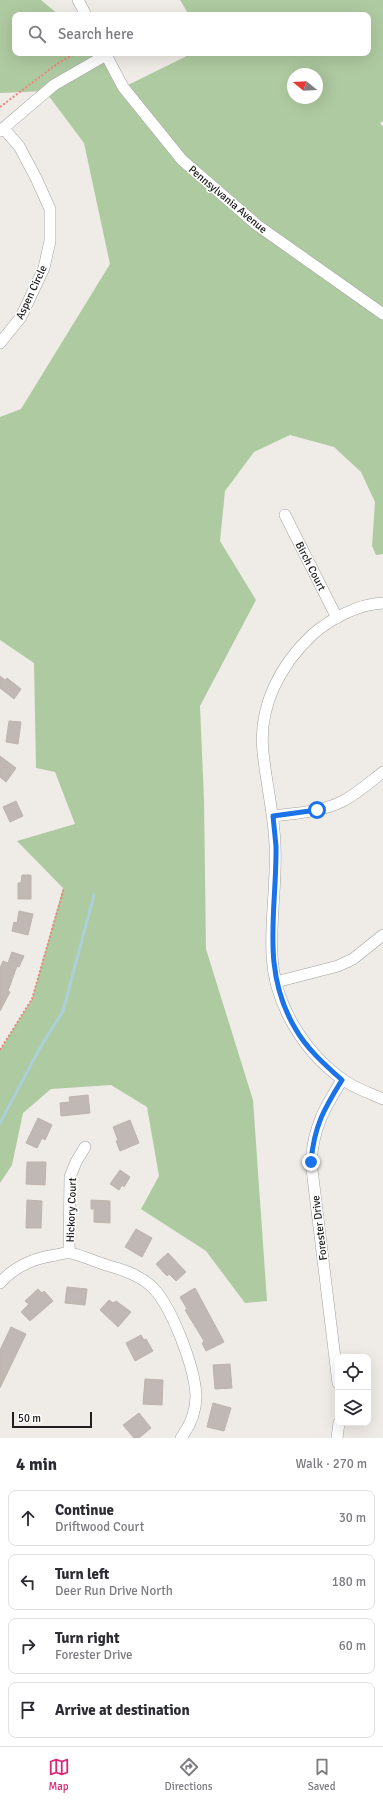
<!DOCTYPE html>
<meta charset="utf-8">
<style>
body{margin:0;font-family:Signika,sans-serif;background:#f7f7f7;color:#2b2b33}
.controls{position:absolute;right:12px;bottom:12px;display:grid;overflow:hidden;border-radius:8px;box-shadow:0 4px 16px #0002}
.controls button{width:36px;height:36px;display:grid;place-items:center;padding:0;border:0;border-bottom:1px solid #e1e1e2;background:#fff;color:#2b2b33;font:20px sans-serif}
.compass{position:absolute;left:287px;top:68px;width:36px;height:36px;border-radius:50%;background:#fff;box-shadow:0 4px 16px #0002;rotate:288deg}
.scale{position:absolute;left:12px;bottom:10px;width:80px;box-sizing:border-box;padding-left:4px;border:2px solid #202020;border-top:0;font-size:11px;line-height:14px;white-space:nowrap;color:#202020;-webkit-text-stroke:3px #fff;paint-order:stroke}
.stop{position:absolute;width:12px;height:12px;margin:-9px;border:3px solid #1a73e8;border-radius:50%;background:#fff}
.stop.end{background:#1a73e8;border-color:#fff;box-shadow:0 1px 4px #0008}
.list{margin:0;padding:0;list-style:none}
h2{display:flex;justify-content:space-between;align-items:center;height:52px;margin:0;padding:0 16px;font-size:17px}
h2 small{font-size:13px;font-weight:400;color:#7c7c81}
.list li{display:grid;grid-template-columns:26px 1fr auto;gap:12px;align-items:center;box-sizing:border-box;height:56px;margin:0 8px 8px;padding:0 8px;border:1px solid #e1e1e2;border-radius:8px}
.list b{display:block;font-size:15px;white-space:nowrap}
.list p{margin:0;font-size:13px;white-space:nowrap;color:#7c7c81}
.list em{font-size:13px;font-style:normal;color:#7c7c81}
.icon{flex:none;width:22px;height:22px;fill:none;stroke:currentColor;stroke-width:2;stroke-linecap:round;stroke-linejoin:round}
.map{position:relative;flex:none;width:383px;height:1438px;overflow:hidden}
.search{position:absolute;background:#fff;box-shadow:0 4px 16px #0002;left:12px;right:12px;top:12px;height:44px;display:flex;align-items:center;gap:10px;box-sizing:border-box;padding:0 14px;border-radius:8px;color:#7c7c81;font-size:15px}
.sheet{height:308px;background:#fff}
nav{display:flex;justify-content:space-around;align-items:center;box-sizing:border-box;height:56px;border-top:1px solid #e1e1e2;background:#fff;font-size:11px;color:#7c7c81}
nav a{display:grid;justify-items:center;gap:2px}
nav .on{color:#db2777}
.map>svg:first-child{display:block}
.forest{fill:#aecaa0;fill-rule:evenodd}
.lines{fill:none;stroke-linecap:round;stroke-linejoin:round}
.stream{stroke:#accfd8;stroke-width:3}
.building{fill:#bfb8b4;stroke:#bfb3ab}
.minor-casing{stroke:#a1a1a1;stroke-width:12}
.path{stroke:#ec847b;stroke-width:2;stroke-dasharray:2 2;stroke-linecap:butt}
.minor{stroke:#fff;stroke-width:11}
.route{stroke:#1a73e8;stroke-width:5}
.labels{text-anchor:middle;stroke-width:3;stroke-linejoin:round;paint-order:stroke}
.street-label{font-size:11px;fill:#202020;stroke:#fff}
</style>
<div class="map">
<svg width="383" height="1438" viewBox="0 0 383 1438">
<rect width="100%" height="100%" fill="#efece7"/>
<path class="forest" d="M0,0H41L59,15H15V53H104L124,87L193,53H368V15H189L180,0H383V121L380,123L383,127V554L376,555L372,546L375,502L361,472L334,447L290,435L254,452L225,491L220,541L256,600L200,706L204,799L206,949L253,1100L267,1301L245,1303L206,1251L141,1209L159,1176L147,1107L111,1085L51,1089L23,1113L12,1165L0,1183V1050L32,999L63,888L17,841L75,824L55,772L36,768L34,663L0,640V417L21,409L110,264L84,143L45,91L0,93ZM293,74H317V98H293Z"/>
<g class="lines">
<path class="stream" d="M0,1123L41,1046L63,1011L94,895"/>
</g>
<path class="building" d="M0,676L5,680L7,678L21,689L14,699L0,688Z
M9,721L21,722L18,744L6,742Z
M0,756L16,768L6,782L0,777Z
M16,801L23,816L10,822L3,807Z
M22,875H31V899H18V883H21Z
M19,911L33,914L28,935L12,931L14,922L17,923Z
M12,952L24,956L19,967L17,966L8,991L10,992L0,1011V968L3,961L8,963Z
M88,1095L90,1113L61,1116L60,1103L70,1102L69,1097Z
M38,1118L52,1125L45,1140L42,1138L37,1148L26,1143Z
M130,1120L139,1143L120,1151L116,1141L118,1140L113,1127Z
M27,1162H46L45,1185L26,1184Z
M120,1170L130,1177L124,1187L122,1185L119,1190L110,1184Z
M27,1200L42,1201L41,1228H26Z
M91,1200L110,1201V1223L94,1222V1209H91Z
M136,1229L152,1238L142,1257L125,1247Z
M168,1253L186,1272L176,1281L169,1274L167,1276L156,1264Z
M67,1287L87,1289L85,1305L65,1303Z
M195,1288L224,1342L206,1351L202,1343L204,1341L185,1310L187,1309L180,1297Z
M38,1289L42,1293L44,1291L53,1301L30,1321L21,1312L29,1304L25,1301Z
M109,1300L113,1303L116,1301L131,1312L118,1327L100,1310Z
M11,1327L26,1334L0,1388V1350Z
M141,1335L144,1340L146,1339L153,1351L135,1361L126,1343Z
M230,1364L232,1388L215,1389L213,1365Z
M145,1379L163,1380L162,1405L143,1404Z
M213,1403L231,1408L224,1431L207,1427Z
M139,1413L151,1428L139,1438H134L123,1425Z"/>
<g class="lines">
<defs>
<path id="minor" d="M78,0L86,15
M105,53L123,87L182,160L257,225L383,314
M0,131L54,85L106,55
M0,343L21,317L44,268L50,241V209L36,178L19,146L4,129
M285,515L337,618
M383,603C358,604 330,619 312,635C280,665 258,707 263,752C266,783 274,814 275,845C277,882 270,919 272,955C274,1003 303,1051 342,1079C354,1088 369,1093 383,1099
M273,816C296,813 322,812 343,801C358,793 370,782 383,772
M276,982L338,966L353,959L383,935
M69,1253L70,1177L76,1162L85,1147
M0,1283C15,1266 34,1258 56,1255C60,1254 66,1252 71,1253C83,1256 94,1261 106,1265C121,1269 137,1274 150,1285C171,1303 195,1368 196,1396C196,1411 190,1426 181,1438
M338,1383L311,1161C314,1126 324,1109 342,1080
M337,1438L339,1423"/>
</defs>
<use href="#minor" class="minor-casing"/>
<path class="path" d="M0,107L57,64L76,53
M0,1050L32,999L64,888"/>
<use href="#minor" class="minor"/>
</g>
<g class="lines">
<path class="route" d="M311,1162C314,1126 324,1109 342,1080C325,1065 306,1048 295,1028C260,969 277,910 276,846C275,836 274,826 273,816L317,810"/>
</g>
<g class="labels">
<g class="street-label">
<text transform="translate(228 199) rotate(40)" y="4">Pennsylvania Avenue</text>
<text transform="translate(31 292) rotate(-65)" y="4">Aspen Circle</text>
<text transform="translate(311 566) rotate(63)" y="4">Birch Court</text>
<text transform="translate(71 1210) rotate(-88)" y="4">Hickory Court</text>
<text transform="translate(319 1228) rotate(-97)" y="4">Forester Drive</text>
</g>
</g>
</svg>
<div class="controls">
<button><svg class="icon" aria-label="locate" viewBox="0 0 24 24"><circle cx="12" cy="12" r="6"/><path d="M12 2v4M12 18v4M2 12h4M18 12h4"/></svg></button>
<button><svg class="icon" aria-label="layers" viewBox="0 0 24 24"><path d="M12 4l9 5-9 5-9-5zM3 14l9 5 9-5"/></svg></button>
</div>
<svg class="compass" viewBox="-18 -18 36 36"><path d="M0-13l5 13h-10z" fill="#e53935"/><path d="M0 13l5-13h-10z" fill="#7c7c81"/></svg>
<div class="scale">50 m</div>
<div class="stop" style="left:317px;top:810px"></div>
<div class="stop end" style="left:311px;top:1162px"></div>
<div class="search"><svg class="icon" aria-label="search" viewBox="0 0 24 24"><circle cx="10" cy="10" r="6"/><path d="M15 15l6 6"/></svg>Search here</div>
</div>
<section class="sheet">
<h2>4 min<small>Walk · 270 m</small></h2>
<ul class="list">
<li><svg class="icon" aria-label="ahead" viewBox="0 0 24 24"><path d="M12 20V5M6 11l6-6 6 6"/></svg><div><b>Continue</b><p>Driftwood Court</p></div><em>30 m</em></li>
<li><svg class="icon" aria-label="left" viewBox="0 0 24 24"><path d="M17 20v-9H6M10 6l-5 5 5 5"/></svg><div><b>Turn left</b><p>Deer Run Drive North</p></div><em>180 m</em></li>
<li><svg class="icon" aria-label="right" viewBox="0 0 24 24"><path d="M7 20v-9h11M14 6l5 5-5 5"/></svg><div><b>Turn right</b><p>Forester Drive</p></div><em>60 m</em></li>
<li><svg class="icon" aria-label="arrive" viewBox="0 0 24 24"><path d="M6 21V4h12l-3 4 3 4H6"/></svg><div><b>Arrive at destination</b></div></li>
</ul>
</section>
<nav>
<a class="on"><svg class="icon" aria-label="map" viewBox="0 0 24 24"><path d="M3 6l6-2 6 2 6-2v14l-6 2-6-2-6 2zM9 4v14M15 6v14"/></svg>Map</a>
<a><svg class="icon" aria-label="directions" viewBox="0 0 24 24"><path d="M12 3l9 9-9 9-9-9zM9 14v-3h6M13 9l2 2-2 2"/></svg>Directions</a>
<a><svg class="icon" aria-label="saved" viewBox="0 0 24 24"><path d="M7 4h10v16l-5-4-5 4z"/></svg>Saved</a>
</nav>
